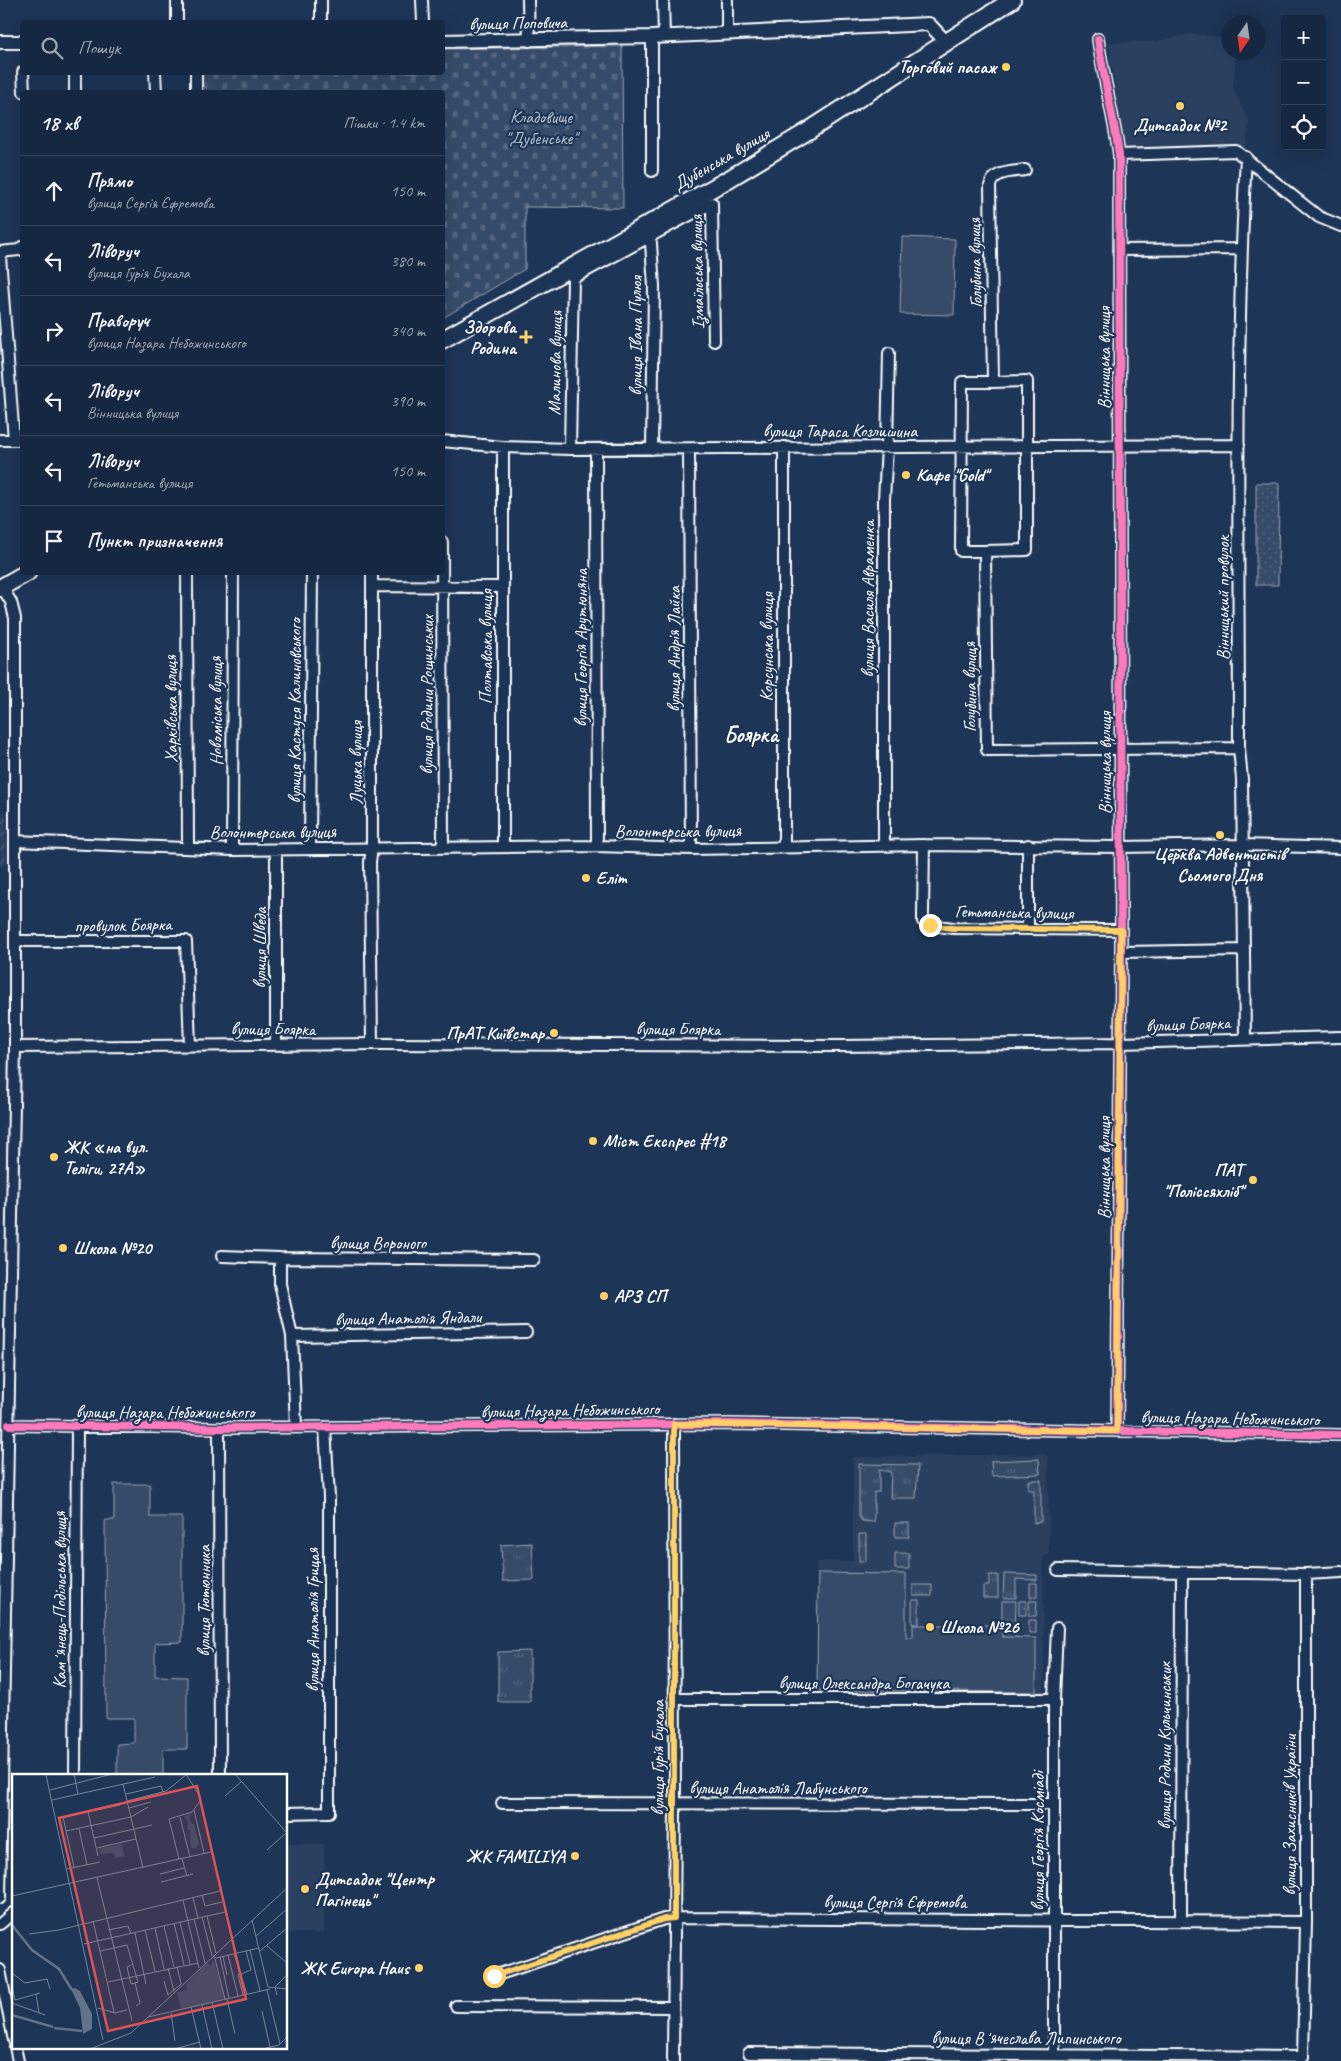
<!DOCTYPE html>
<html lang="uk">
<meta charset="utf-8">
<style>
body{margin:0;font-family:Caveat,sans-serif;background:#1f3048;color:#f1f3f6}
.controls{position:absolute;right:15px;top:15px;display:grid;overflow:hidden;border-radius:5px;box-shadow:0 5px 20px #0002}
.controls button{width:45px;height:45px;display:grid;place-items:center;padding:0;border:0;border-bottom:1px solid #35445a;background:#162841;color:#f1f3f6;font:25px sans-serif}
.compass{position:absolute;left:1221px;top:15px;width:45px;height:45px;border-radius:50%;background:#162841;box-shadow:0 5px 20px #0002;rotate:193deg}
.stop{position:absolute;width:15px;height:15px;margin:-11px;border:4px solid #ffd166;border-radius:50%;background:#fff}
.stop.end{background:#ffd166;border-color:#fff;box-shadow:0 1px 5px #0008}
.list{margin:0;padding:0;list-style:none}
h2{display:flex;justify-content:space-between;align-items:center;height:65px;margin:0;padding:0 20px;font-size:21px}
h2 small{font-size:16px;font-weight:400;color:#9ea6b1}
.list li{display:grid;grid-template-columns:32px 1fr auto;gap:15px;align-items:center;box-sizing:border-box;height:70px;padding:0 20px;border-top:1px solid #35445a}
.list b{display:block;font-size:19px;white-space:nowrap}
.list p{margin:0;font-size:16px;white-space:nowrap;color:#9ea6b1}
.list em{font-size:16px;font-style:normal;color:#9ea6b1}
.icon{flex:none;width:28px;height:28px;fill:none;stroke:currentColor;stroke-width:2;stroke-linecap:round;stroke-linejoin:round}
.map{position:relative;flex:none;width:1341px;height:2061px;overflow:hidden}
.search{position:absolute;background:#162841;box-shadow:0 5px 20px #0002;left:20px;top:20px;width:425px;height:55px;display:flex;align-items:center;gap:12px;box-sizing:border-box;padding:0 18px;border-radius:5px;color:#9ea6b1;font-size:19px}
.panel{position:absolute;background:#162841;box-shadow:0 5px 20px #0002;left:20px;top:90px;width:425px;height:485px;border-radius:5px}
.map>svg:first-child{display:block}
.built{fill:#2a4161}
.industrial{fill:url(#industrial-furrows)}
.grass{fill:url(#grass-tufts);stroke:#9aa5b4}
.cemetery{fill:url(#cemetery-stones);stroke:#9aa5b4}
.park{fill:url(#park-dots);stroke:#9aa5b4}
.garden{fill:#364b69;stroke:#9aa5b4}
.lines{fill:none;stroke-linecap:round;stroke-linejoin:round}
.minor-casing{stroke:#fff;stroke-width:14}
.tertiary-casing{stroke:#fff;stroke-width:16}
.primary-casing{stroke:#fff;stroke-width:20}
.minor{stroke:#1d3557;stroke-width:10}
.tertiary{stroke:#1d3557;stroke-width:12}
.primary{stroke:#1d3557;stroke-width:16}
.cycleway-casing{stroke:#1d3557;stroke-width:11}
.cycleway{stroke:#fd7abc;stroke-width:8}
.route{stroke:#ffd166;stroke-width:6}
.poi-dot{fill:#ffd166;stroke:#1d3557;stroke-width:2}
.labels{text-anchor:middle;stroke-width:4.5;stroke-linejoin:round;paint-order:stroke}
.street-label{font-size:18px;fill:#fff;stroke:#1d3557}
.poi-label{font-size:18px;font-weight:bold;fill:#fff;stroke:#1d3557;text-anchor:start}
.park-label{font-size:18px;fill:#b9c0ca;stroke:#1d3557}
.district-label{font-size:22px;font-weight:bold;fill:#fff;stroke:#1d3557}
.inset-river{fill:none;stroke:#617289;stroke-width:2.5}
.inset-road{fill:none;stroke:#77869a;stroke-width:1}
.view{fill:#de5353;fill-opacity:0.15;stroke:#de5353;stroke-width:2.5}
.inset-edge{fill:none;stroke:#fff;stroke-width:2.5}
</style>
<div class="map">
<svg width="1341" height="2061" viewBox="0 0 1341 2061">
<defs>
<pattern id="industrial-furrows" width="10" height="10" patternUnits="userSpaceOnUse" patternTransform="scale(1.25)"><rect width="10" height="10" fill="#2a4161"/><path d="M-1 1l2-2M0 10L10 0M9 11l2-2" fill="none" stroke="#4a5e79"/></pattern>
<pattern id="grass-tufts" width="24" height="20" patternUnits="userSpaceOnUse" patternTransform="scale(1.25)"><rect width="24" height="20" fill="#364b69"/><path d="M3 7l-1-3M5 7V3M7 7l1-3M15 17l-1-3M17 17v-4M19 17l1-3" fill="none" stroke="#546680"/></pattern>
<pattern id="cemetery-stones" width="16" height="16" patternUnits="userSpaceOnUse" patternTransform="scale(1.25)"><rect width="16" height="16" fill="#364b69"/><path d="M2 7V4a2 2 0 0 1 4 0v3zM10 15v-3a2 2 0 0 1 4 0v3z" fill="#546680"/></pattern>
<pattern id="park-dots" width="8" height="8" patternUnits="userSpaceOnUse" patternTransform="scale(1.25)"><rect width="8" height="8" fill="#364b69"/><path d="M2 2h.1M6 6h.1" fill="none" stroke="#546680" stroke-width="1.8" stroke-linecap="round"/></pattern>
</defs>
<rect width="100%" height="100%" fill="#1d3557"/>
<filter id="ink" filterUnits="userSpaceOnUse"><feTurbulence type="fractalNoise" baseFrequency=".02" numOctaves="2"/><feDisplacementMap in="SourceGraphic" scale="10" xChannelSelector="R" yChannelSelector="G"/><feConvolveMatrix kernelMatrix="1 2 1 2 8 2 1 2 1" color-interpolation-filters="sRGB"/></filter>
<g filter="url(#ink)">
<path class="built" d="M1192,34L1228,38V52L1236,53L1233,89L1249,121L1246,148L1126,151L1108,43L1157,41Z
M1044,1454L1048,1456L1049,1555L1043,1556L1044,1693L817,1694L816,1562L853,1561V1457Z
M286,1844H324V1933H286Z"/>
<path class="industrial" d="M0,813H6V865L0,866Z"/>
<path class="grass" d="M1039,1459L1040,1474L992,1476L991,1461Z
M859,1464L918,1465L916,1498H890L891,1472L879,1470V1492H874V1522L862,1521L859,1517Z
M1028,1480H1041V1522L1034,1523V1490H1028Z
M895,1523H909V1537H895Z
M859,1534H866V1561H859Z
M532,1543L534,1580L503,1581L501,1545Z
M895,1553H909V1569H895Z
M1004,1574L1037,1575V1580L1016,1579V1598H1003Z
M989,1575H998V1598H983V1586H989Z
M1030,1583H1037V1597H1030Z
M913,1585H932V1596H913Z
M912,1600H919V1624H912Z
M1002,1601H1016L1015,1638H1002Z
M1019,1601H1026V1615H1019Z
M1029,1601H1037L1036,1616H1029Z
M1029,1620H1036V1633H1029Z
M530,1651V1702H498V1652Z"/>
<path class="cemetery" d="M622,46L623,208L525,207V269L443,318L442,92H198V73L442,72L443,49Z"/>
<path class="park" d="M1256,483H1279L1278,585H1256Z"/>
<path class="garden" d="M902,237L955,239L954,315L900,314Z
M114,1484H150V1517H182V1642L155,1643V1676L187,1677V1749H163V1775H117V1744L134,1743V1718H106L105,1520H114Z
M818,1573L906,1574V1637H913V1625H1002V1637L1036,1638V1692L817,1690Z"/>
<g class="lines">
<defs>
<path id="minor" d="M177,0V22
M422,0L423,22
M528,0L529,41
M663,0L664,36
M321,22V0
M727,32V0
M652,37V171
M1098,39C1103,78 1114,116 1119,155L1121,952L1117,1431
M23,72L24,92
M75,72V92
M155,72L156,92
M196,92V72
M1119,155L1236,151L1319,217L1341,226
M1025,170C1012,172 993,171 990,186L993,382H962L961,551H985L987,750L1239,748
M650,230L654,286L652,449
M1119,250L1241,249
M0,252L19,250L22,247
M0,256L14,440
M0,440H22
M442,441L503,447L570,449L1239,445
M503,447V847
M784,447V846
M570,449L573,278L712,203L714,341
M596,449L597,846
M689,449L691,849
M442,542L443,847
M985,551L1027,550V381L993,382
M187,572L188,846
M372,572V848L370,862L372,1044
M372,586L502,587
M15,841L232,850L597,846L691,849L924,845L1120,847L1243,845L1341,848
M924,845L923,913V921L930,925L953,928L1121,930
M884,846V499L887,447L889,353
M310,849L312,572
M232,850L233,572
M276,850V1045
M1028,929V845
M15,941H186L190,1045
M1121,952L1244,950
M1245,1039L1242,779L1239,748C1239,551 1235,354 1246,157
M15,1047L380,1044L840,1046L1120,1043L1341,1037
M222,1256L280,1258L534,1260
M280,1258V1284L292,1336L296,1427
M292,1336L526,1332
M9,1425L219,1428L730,1424L1341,1435
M219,1428L220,1775
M1058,1570L1306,1574L1341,1572
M674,1699H1054
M75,1775L77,1426
M502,1803L1054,1804
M286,1813L329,1812V1497L325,1427
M0,1898L15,1047V618L11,602L2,587
M1181,1920L1182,1572
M0,1924L14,1912
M0,1970L14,2041
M494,1976L664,1919L673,1918L1306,1922
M456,2006L673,2007
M15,2047L18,2061
M749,2053L1303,2057L1306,1922V1574
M1054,2054V1699L1057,1628
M673,2061L675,1805L674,1424"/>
<path id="tertiary" d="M442,41L652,37L929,24L946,42
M0,42H22"/>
<path id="primary" d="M442,340L727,180L808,131L1012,0
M0,588L28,572"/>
</defs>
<use href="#minor" class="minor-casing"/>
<use href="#tertiary" class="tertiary-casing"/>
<use href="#primary" class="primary-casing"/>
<use href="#minor" class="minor"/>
<use href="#tertiary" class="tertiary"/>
<use href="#primary" class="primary"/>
<defs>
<path id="cycleway" d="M1098,39C1103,78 1114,116 1119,155L1121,952L1117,1431
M9,1425L219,1428L730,1424L1341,1435"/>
</defs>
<use href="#cycleway" class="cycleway-casing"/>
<use href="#cycleway" class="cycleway"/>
</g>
</g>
<g class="lines" filter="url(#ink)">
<path class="route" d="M494,1976L664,1919L674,1918V1424L1117,1431L1121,930L953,928L930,925"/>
</g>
<g class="poi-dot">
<circle cx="1006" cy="67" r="5"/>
<circle cx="1180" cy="106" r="5"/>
<path d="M523.5 329.5h5v5h5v5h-5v5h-5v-5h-5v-5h5z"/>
<circle cx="906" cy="475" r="5"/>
<circle cx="1220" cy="835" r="5"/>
<circle cx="586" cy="878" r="5"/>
<circle cx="554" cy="1033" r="5"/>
<circle cx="593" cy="1141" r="5"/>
<circle cx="54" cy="1157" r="5"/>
<circle cx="1253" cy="1180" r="5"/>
<circle cx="63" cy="1248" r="5"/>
<circle cx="604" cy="1296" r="5"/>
<circle cx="930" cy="1627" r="5"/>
<circle cx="575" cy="1856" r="5"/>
<circle cx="305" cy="1889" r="5"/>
<circle cx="419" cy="1968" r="5"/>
</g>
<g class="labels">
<g class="street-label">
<text transform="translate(518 23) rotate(-1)" y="6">вулиця Поповича</text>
<text transform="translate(721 159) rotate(-30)" y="6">Дубенська вулиця</text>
<text transform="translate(975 263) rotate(-91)" y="6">Голубина вулиця</text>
<text transform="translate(697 272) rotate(-91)" y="6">Ізмаїльська вулиця</text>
<text transform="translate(636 336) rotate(-90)" y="6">вулиця Івана Пулюя</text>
<text transform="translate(1104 358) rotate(-90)" y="6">Вінницька вулиця</text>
<text transform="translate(555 363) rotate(-89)" y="6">Малинова вулиця</text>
<text x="840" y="437">вулиця Тараса Козлишина</text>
<text transform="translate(1223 598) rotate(-90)" y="6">Вінницький провулок</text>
<text transform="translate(868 599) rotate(-90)" y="6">вулиця Василя Авраменка</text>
<text transform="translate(486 647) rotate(-90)" y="6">Полтавська вулиця</text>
<text transform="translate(767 647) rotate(-90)" y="6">Корсунська вулиця</text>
<text transform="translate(581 648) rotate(-90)" y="6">вулиця Георгія Арутюняна</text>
<text transform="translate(674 649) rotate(-90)" y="6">вулиця Андрія Лайка</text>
<text transform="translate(970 687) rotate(-90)" y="6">Голубина вулиця</text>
<text transform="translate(427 695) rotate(-90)" y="6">вулиця Родини Рощинських</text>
<text transform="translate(171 709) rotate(-90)" y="6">Харківська вулиця</text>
<text transform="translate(216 711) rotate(-90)" y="6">Новоміська вулиця</text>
<text transform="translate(295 711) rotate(-90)" y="6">вулиця Кастуся Калиновського</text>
<text transform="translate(356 763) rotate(-90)" y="6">Луцька вулиця</text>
<text transform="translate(1105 763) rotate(-90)" y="6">Вінницька вулиця</text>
<text x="678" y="837">Волонтерська вулиця</text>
<text x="273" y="838">Волонтерська вулиця</text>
<text transform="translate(1014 912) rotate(1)" y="6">Гетьманська вулиця</text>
<text transform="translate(123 925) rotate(-1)" y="6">провулок Боярка</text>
<text transform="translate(260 948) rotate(-90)" y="6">вулиця Шведа</text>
<text transform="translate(1188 1024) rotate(-2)" y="6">вулиця Боярка</text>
<text x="273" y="1035">вулиця Боярка</text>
<text x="678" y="1035">вулиця Боярка</text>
<text transform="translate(1104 1168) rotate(-90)" y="6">Вінницька вулиця</text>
<text x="378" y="1249">вулиця Вороного</text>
<text transform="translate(408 1318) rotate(-1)" y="6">вулиця Анатолія Яндали</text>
<text transform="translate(570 1410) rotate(-1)" y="6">вулиця Назара Небожинського</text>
<text x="165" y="1418">вулиця Назара Небожинського</text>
<text transform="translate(1230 1418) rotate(1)" y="6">вулиця Назара Небожинського</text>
<text transform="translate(60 1600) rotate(-90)" y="6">Камʼянець-Подільська вулиця</text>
<text transform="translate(204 1601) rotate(-90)" y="6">вулиця Тютюнника</text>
<text transform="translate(313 1620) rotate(-90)" y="6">вулиця Анатолія Грицая</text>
<text x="864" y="1689">вулиця Олександра Богачука</text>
<text transform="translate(1165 1746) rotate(-90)" y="6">вулиця Родини Кульчинських</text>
<text transform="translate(658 1758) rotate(-90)" y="6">вулиця Гурія Бухала</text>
<text x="778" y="1794">вулиця Анатолія Лабунського</text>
<text transform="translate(1290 1815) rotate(-90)" y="6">вулиця Захисників України</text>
<text transform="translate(1038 1841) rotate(-90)" y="6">вулиця Георгія Косміаді</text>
<text x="895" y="1908">вулиця Сергія Єфремова</text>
<text x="1026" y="2044">вулиця Вʼячеслава Липинського</text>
</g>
<g class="poi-label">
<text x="996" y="73" text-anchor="end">Торговий пасаж</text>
<text x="1180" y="131" text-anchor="middle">Дитсадок №2</text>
<text x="516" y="333" text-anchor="end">Здорова<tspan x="516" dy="21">Родина</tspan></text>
<text x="916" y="481">Кафе "Gold"</text>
<text x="1220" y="860" text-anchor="middle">Церква Адвентистів<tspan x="1220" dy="21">Сьомого Дня</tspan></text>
<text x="596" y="884">Еліт</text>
<text x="544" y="1039" text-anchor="end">ПрАТ Київстар</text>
<text x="603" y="1147">Міст Експрес #18</text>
<text x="64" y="1153">ЖК «на вул.<tspan x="64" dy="21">Теліги, 27А»</tspan></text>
<text x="1243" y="1176" text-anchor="end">ПАТ<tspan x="1243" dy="21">"Поліссяхліб"</tspan></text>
<text x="73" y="1254">Школа №20</text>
<text x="614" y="1302">АРЗ СП</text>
<text x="940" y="1633">Школа №26</text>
<text x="565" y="1862" text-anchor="end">ЖК FAMILIYA</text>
<text x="315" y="1885">Дитсадок "Центр<tspan x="315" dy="21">Пагінець"</tspan></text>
<text x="409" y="1974" text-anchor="end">ЖК Europa Haus</text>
</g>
<g class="park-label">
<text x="541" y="123">Кладовище<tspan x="541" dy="21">"Дубенське"</tspan></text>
</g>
<g class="district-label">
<text x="751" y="742">Боярка</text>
</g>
</g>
<g transform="translate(12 1774)">
<rect width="275" height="275" fill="#1d3557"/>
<path d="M201,184L213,225L169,235L165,218L175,216L174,210L195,189L199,192Z" fill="#364b69"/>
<path d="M179,40L177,44L180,50H182L187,70L183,75L179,73L178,56H175L176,48L172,42ZM110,70L112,82L103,84L102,79L88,80L87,75Z" fill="#364b69"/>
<path d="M63,214L68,217L80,240V255L71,260L68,234L59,215Z" fill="#617289"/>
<path class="inset-river" d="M0,151L20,176L47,195L60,216M0,241L41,253M42,254L70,257"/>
<path class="inset-road" d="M62,0L66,20M174,0L187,21L220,164M223,0L275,59M34,1L91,266M111,10L131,94M38,16L100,0M114,20L149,12L151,18M213,22L230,7M40,26L143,3M115,27L154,17L174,1M117,34L139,28M182,36L192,79M76,38L86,82M168,43L178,83M67,55L75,91M54,57L119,43L136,33M82,64L140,51M85,74L124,65M255,76L274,59M167,85L157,45L180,38L189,26M170,85L175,102M62,93L51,43L108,31M55,95L88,88M148,100L172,94M85,104L120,247M149,108L181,100M190,121L193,132L210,128M0,122L199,78M181,124L186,144M171,126L187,194M195,142L204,179M190,143L200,182M182,145L193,189M240,146L256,213L275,215M81,147L102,238M168,148L178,190M162,149L172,191M152,152L162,193M143,154L152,195M96,156L116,152L119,160M133,156L143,197M123,159L134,210M17,160L47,156L208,117M244,162L275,135M72,170L213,138M255,172L275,189M238,176L248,217M88,177L115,171L126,208L123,209L128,229L124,232M248,177L275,154M222,180L235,220M202,181L213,225M216,181L226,222M208,183L217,224M211,183L215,201M204,184L247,174M119,191L115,193L119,210L123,209M156,194L162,217M0,199L13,209L35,205L38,215M228,199L226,201L231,221M229,200L239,196L234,177M152,207L156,221L169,210L165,192M96,208L186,189M0,212L3,226L28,219M255,216L268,270M24,220L27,239M265,221L263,213L275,201M215,225L223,260M200,228L211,275M0,229L33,241M190,231L200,275M179,233L189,275M86,234L103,239L115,236M250,237L258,273M159,239L163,267M136,243L258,215M78,275L119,259L275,114M162,275L188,268M250,275L267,271L275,263"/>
<path class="view" d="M185,12L234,225L96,257L47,44Z"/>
<rect width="275" height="275" class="inset-edge"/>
</g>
</svg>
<div class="controls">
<button>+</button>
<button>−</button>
<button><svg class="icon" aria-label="locate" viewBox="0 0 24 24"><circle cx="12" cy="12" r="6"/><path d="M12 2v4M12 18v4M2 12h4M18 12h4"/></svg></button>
</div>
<svg class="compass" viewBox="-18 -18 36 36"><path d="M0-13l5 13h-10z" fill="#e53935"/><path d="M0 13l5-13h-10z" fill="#9ea6b1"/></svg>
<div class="stop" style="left:494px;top:1976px"></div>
<div class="stop end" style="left:930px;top:925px"></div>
<div class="search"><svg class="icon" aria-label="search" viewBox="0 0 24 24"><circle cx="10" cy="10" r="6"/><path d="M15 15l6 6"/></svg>Пошук</div>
<section class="panel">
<h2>18 хв<small>Пішки · 1.4 km</small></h2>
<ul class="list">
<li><svg class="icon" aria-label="ahead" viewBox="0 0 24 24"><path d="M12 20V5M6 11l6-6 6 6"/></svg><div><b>Прямо</b><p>вулиця Сергія Єфремова</p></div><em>150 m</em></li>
<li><svg class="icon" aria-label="left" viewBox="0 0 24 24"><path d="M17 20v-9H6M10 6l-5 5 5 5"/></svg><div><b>Ліворуч</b><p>вулиця Гурія Бухала</p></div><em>380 m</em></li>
<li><svg class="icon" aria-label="right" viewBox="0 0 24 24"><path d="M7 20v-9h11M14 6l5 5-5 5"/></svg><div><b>Праворуч</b><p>вулиця Назара Небожинського</p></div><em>340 m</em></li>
<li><svg class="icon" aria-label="left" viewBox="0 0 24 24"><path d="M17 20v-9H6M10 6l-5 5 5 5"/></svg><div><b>Ліворуч</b><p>Вінницька вулиця</p></div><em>390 m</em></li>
<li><svg class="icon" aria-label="left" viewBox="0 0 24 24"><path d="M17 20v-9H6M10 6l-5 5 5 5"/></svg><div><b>Ліворуч</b><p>Гетьманська вулиця</p></div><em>150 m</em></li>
<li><svg class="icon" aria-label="arrive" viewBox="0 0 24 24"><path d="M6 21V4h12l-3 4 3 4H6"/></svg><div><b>Пункт призначення</b></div></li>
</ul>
</section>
</div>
